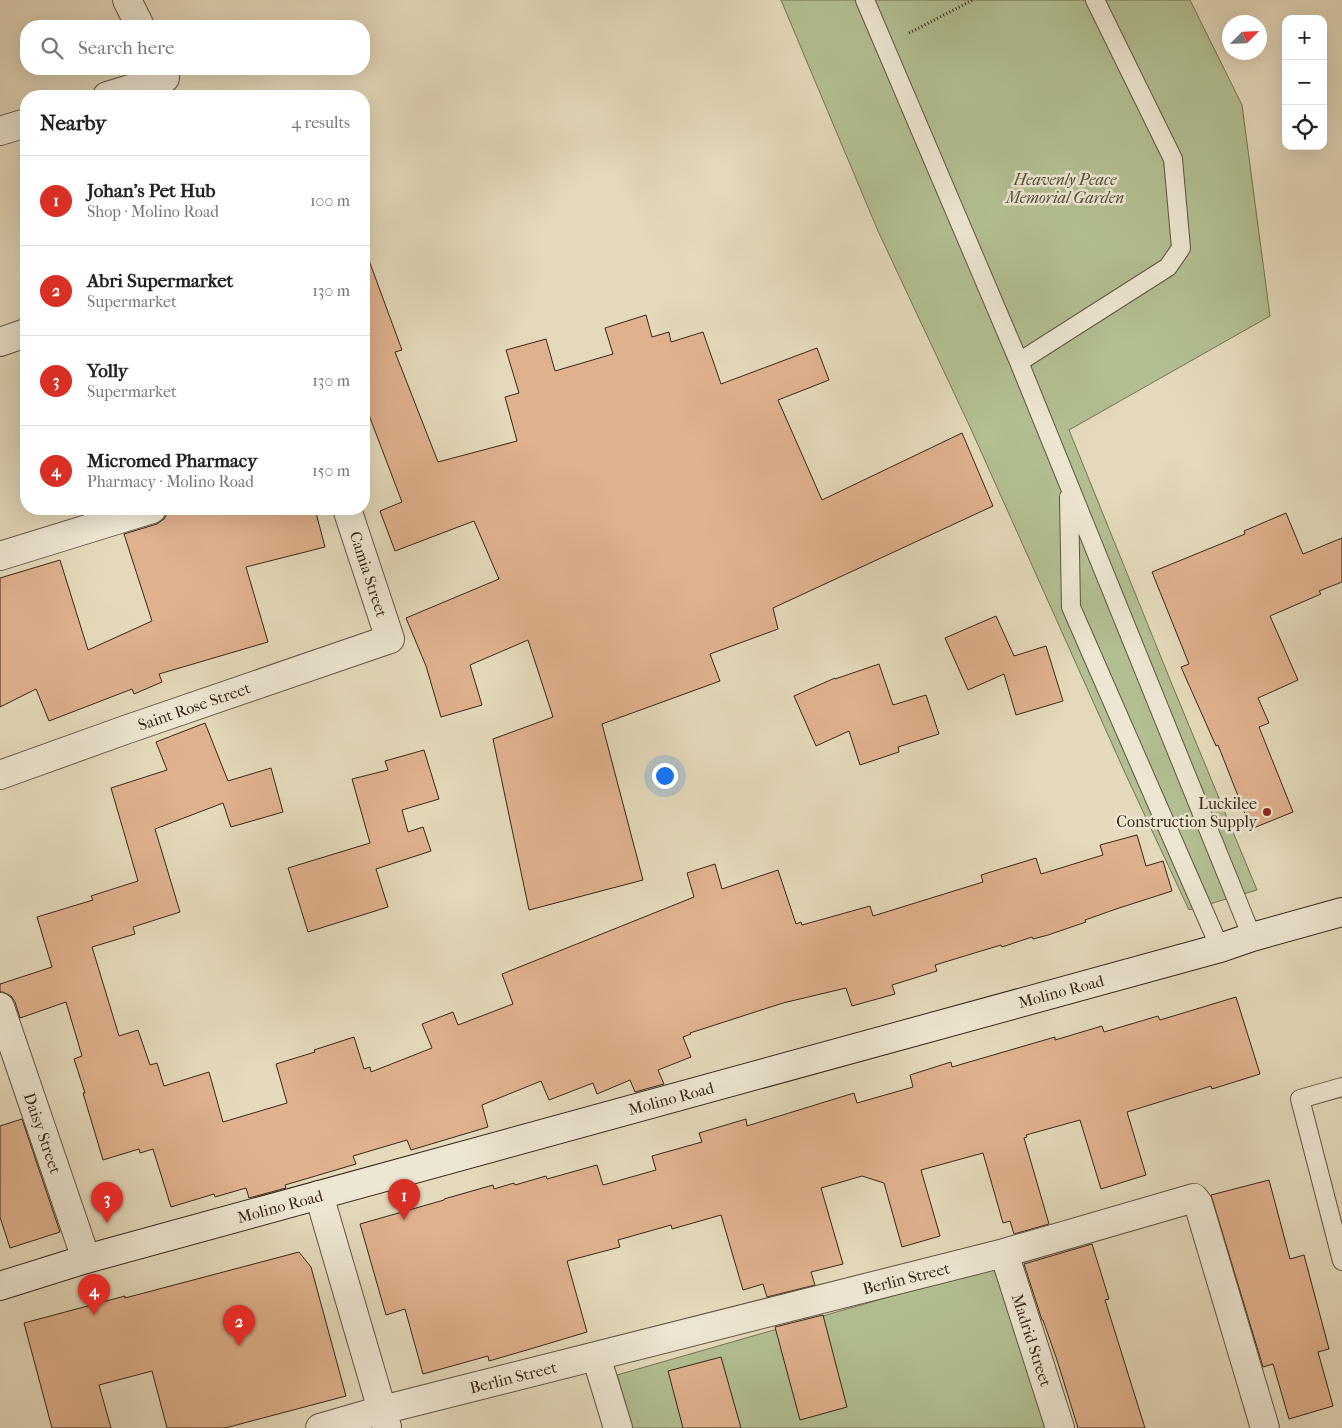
<!DOCTYPE html>
<meta charset="utf-8">
<style>
body{margin:0;font-family:"IM FELL French Canon",serif;background:#f2f2f2;color:#222}
.controls{position:absolute;right:15px;top:15px;display:grid;overflow:hidden;border-radius:10px;box-shadow:0 5px 20px #0002}
.controls button{width:45px;height:45px;display:grid;place-items:center;padding:0;border:0;border-bottom:1px solid #e0e0e0;background:#fff;color:#222;font:25px sans-serif}
.compass{position:absolute;left:1222px;top:15px;width:45px;height:45px;border-radius:50%;background:#fff;box-shadow:0 5px 20px #0002;rotate:66deg}
.you{position:absolute;left:664px;top:775px;width:18px;height:18px;margin:-12px;border:4px solid #fff;border-radius:50%;background:#1a73e8;box-shadow:0 0 0 8px #1a73e833}
.badge{display:grid;place-items:center;width:32px;height:32px;border-radius:50%;background:#d93025;color:#fff;font-size:16px;font-weight:700}
.pin{position:absolute;translate:-50% -41px;filter:drop-shadow(0 1px 2px #0008)}
.pin::after{content:'';position:absolute;top:26px;width:18px;height:15px;background:inherit;clip-path:polygon(0 0,100% 0,50% 100%)}
.list{margin:0;padding:0;list-style:none}
h2{display:flex;justify-content:space-between;align-items:center;height:65px;margin:0;padding:0 20px;font-size:21px}
h2 small{font-size:16px;font-weight:400;color:#767676}
.list li{display:grid;grid-template-columns:32px 1fr auto;gap:15px;align-items:center;box-sizing:border-box;height:90px;padding:0 20px;border-top:1px solid #e0e0e0}
.list b{display:block;font-size:19px;white-space:nowrap}
.list p{margin:0;font-size:16px;white-space:nowrap;color:#767676}
.list em{font-size:16px;font-style:normal;color:#767676}
.icon{flex:none;width:28px;height:28px;fill:none;stroke:currentColor;stroke-width:2;stroke-linecap:round;stroke-linejoin:round}
.map{position:relative;flex:none;width:1342px;height:1428px;overflow:hidden}
.search{position:absolute;background:#fff;box-shadow:0 5px 20px #0002;left:20px;top:20px;width:350px;height:55px;display:flex;align-items:center;gap:12px;box-sizing:border-box;padding:0 18px;border-radius:20px;color:#767676;font-size:19px}
.panel{position:absolute;background:#fff;box-shadow:0 5px 20px #0002;left:20px;top:90px;width:350px;height:425px;border-radius:20px}
.map>svg:first-child{display:block}
.green{fill:#b2bf91;stroke:#757355}
.building{fill:#dfb18d;stroke:#382719}
.lines{fill:none;stroke-linecap:round;stroke-linejoin:round}
.service-casing{stroke:#635441;stroke-width:20}
.minor-casing{stroke:#635441;stroke-width:30}
.secondary-casing{stroke:#382719;stroke-width:30}
.path{stroke:#382719;stroke-width:3;stroke-dasharray:1 2.5;stroke-linecap:butt}
.service{stroke:#ede6d2;stroke-width:18}
.minor{stroke:#ede6d2;stroke-width:28}
.secondary{stroke:#ede6d2;stroke-width:28}
.poi-dot{fill:#8f2418;stroke:#ede6d2;stroke-width:2}
.labels{text-anchor:middle;stroke-width:5;stroke-linejoin:round;paint-order:stroke}
.park-label{font-size:16px;font-style:italic;fill:#564d37;stroke:#ede6d2}
.street-label{font-size:16px;fill:#382719;stroke:#ede6d2}
.poi-label{font-size:16px;fill:#382719;stroke:#ede6d2;text-anchor:end}
</style>
<div class="map">
<svg width="1342" height="1428" viewBox="0 0 1342 1428">
<rect width="100%" height="100%" fill="#e4d9ba"/>
<filter id="stains"><feTurbulence type="fractalNoise" baseFrequency=".004" numOctaves="4"/><feColorMatrix values="0 0 0 0 .2 0 0 0 0 .09 0 0 0 0 .02 0 0 0 .5 -.17"/></filter>
<radialGradient id="worn" r=".72"><stop offset=".6" stop-color="#630" stop-opacity="0"/><stop offset="1" stop-color="#630" stop-opacity=".3"/></radialGradient>
<path class="green" d="M781,0H1190L1242,105L1270,316L1069,430L1171,682L1257,890L1189,910L1126,775L970,427L878,231Z
M997,1266L1047,1428H632L617,1375Z"/>
<path class="building" d="M367,255L402,350L395,352L438,462L517,441L505,397L519,393L506,350L546,339L555,371L613,354L605,328L646,315L652,337L669,332L671,342L703,332L721,384L817,348L829,380L778,400L822,500L962,433L993,506L773,608L778,629L710,654L720,681L602,724L643,880L529,910L493,739L553,717L528,640L470,665L482,705L441,717L426,666L406,618L499,579L474,521L395,551L380,511L402,502L364,402V256Z
M167,509H315L325,547L246,567L268,642L159,674L162,682L134,694L132,689L49,721L36,689L0,707V578L60,560L88,650L152,621L124,534L157,524L164,519L167,513Z
M1286,513L1303,554L1342,538V582L1319,591L1321,594L1270,616L1298,680L1258,698L1269,723L1259,727L1293,812L1251,829L1218,745L1216,746L1181,667L1189,664L1152,572L1245,534L1244,531Z
M996,616L1014,656L1046,646L1063,701L1016,715L1004,674L968,690L945,638Z
M879,664L893,705L926,695L939,734L898,747L899,752L860,765L849,731L816,746L794,696L835,678V679Z
M205,723L228,781L271,768L283,812L231,827L223,803L155,829L180,912L133,927L135,934L92,947L119,1036L138,1030L150,1065L157,1063L164,1086L209,1072L223,1122L287,1103L276,1064L315,1052L314,1050L354,1037L364,1069L370,1067L371,1072L432,1048L422,1024L453,1012L458,1025L513,1004L502,974L694,897L687,873L715,864L722,889L778,870L796,924L801,922L802,925L870,906L873,916L983,882L981,875L1036,858L1041,874L1103,855L1100,845L1137,835L1146,866L1163,861L1172,891L1116,909L1085,920L1086,922L1048,935L1033,939L1032,937L1002,947L1001,945L935,965L937,971L892,985L895,994L852,1006L846,988L783,1003L690,1033L691,1034L683,1037L691,1057L658,1070L664,1084L635,1092L630,1080L597,1094L593,1083L549,1100L541,1081L482,1105L488,1127L411,1150L407,1140L353,1156L356,1164L285,1185L286,1188L249,1198L246,1188L215,1197L214,1194L171,1207L153,1149L140,1153L139,1149L103,1160L83,1093H85L74,1059L82,1056L66,1002L20,1018L15,1002L11,996L3,992H0V984L52,967L37,917L93,900L91,896L138,881L111,788L167,770L156,742Z
M424,750L439,799L402,810L408,832L423,827L431,851L376,869L388,907L308,932L288,868L370,843L352,779L388,770L385,761Z
M1236,997L1260,1074L1212,1089L1211,1086L1127,1112L1146,1175L1101,1189L1080,1120L1026,1135L1027,1137L1024,1138L1049,1224L1014,1234L1010,1221L1003,1223L983,1153L921,1170L940,1236L902,1247L884,1183L862,1176L821,1188L843,1264L811,1272L815,1285L767,1297L763,1284L743,1290L721,1215L672,1229L671,1225L618,1240L620,1247L567,1261L587,1332L537,1347L489,1361L488,1356L423,1374L405,1309L386,1315L360,1224L444,1200V1199L493,1185L494,1189L514,1183L515,1185L546,1176L547,1179L597,1165L603,1185L656,1170L652,1156L702,1142L699,1133L746,1119L747,1126L854,1093L857,1103L913,1087L910,1075L951,1062L952,1067L1055,1037V1040L1102,1026L1104,1032L1158,1016L1160,1020Z
M22,1119L60,1232L10,1248L0,1217V1126Z
M1269,1180L1290,1259L1304,1255L1329,1349L1318,1352L1333,1406L1289,1419L1273,1364L1263,1367L1211,1195Z
M1092,1244L1109,1299L1105,1300L1145,1428H1078L1057,1360L1043,1320H1042L1024,1264Z
M299,1252L311,1267L346,1396L225,1428H167L152,1371L99,1385L111,1428H52L24,1323L125,1296V1298Z
M823,1315L847,1407L800,1420L775,1327Z
M721,1357L741,1428H683L668,1371Z"/>
<g class="lines">
<defs>
<path id="service" d="M865,0L1019,362L1252,937
M1019,362L1168,267L1181,248L1173,159L1095,0
M1069,497L1071,607L1220,948
M1342,1087L1300,1099L1342,1261"/>
<path id="minor" d="M127,0L140,26
M107,96L165,78
M0,131L26,123
M0,342L26,333
M0,556L152,509
M0,775L125,730L390,639L347,509
M0,1007L86,1259
M319,1195L387,1427
M1004,1253L1060,1428
M596,1356L618,1428
M320,1428L382,1410L1004,1253L1194,1198L1198,1203L1265,1428"/>
<path id="secondary" d="M0,1286L86,1259L1220,948L1252,937L1342,912"/>
</defs>
<use href="#service" class="service-casing"/>
<use href="#minor" class="minor-casing"/>
<use href="#secondary" class="secondary-casing"/>
<path class="path" d="M909,33L973,0"/>
<use href="#service" class="service"/>
<use href="#minor" class="minor"/>
<use href="#secondary" class="secondary"/>
</g>
<circle class="poi-dot" cx="1267" cy="812" r="5"/>
<g class="labels">
<g class="park-label">
<text x="1065" y="185">Heavenly Peace<tspan x="1065" dy="18">Memorial Garden</tspan></text>
</g>
<g class="street-label">
<text transform="translate(369 574) rotate(72)" y="6">Camia Street</text>
<text transform="translate(194 706) rotate(-19)" y="6">Saint Rose Street</text>
<text transform="translate(1061 991) rotate(-15)" y="6">Molino Road</text>
<text transform="translate(671 1098) rotate(-15)" y="6">Molino Road</text>
<text transform="translate(43 1133) rotate(71)" y="6">Daisy Street</text>
<text transform="translate(280 1206) rotate(-15)" y="6">Molino Road</text>
<text transform="translate(906 1278) rotate(-14)" y="6">Berlin Street</text>
<text transform="translate(1032 1340) rotate(72)" y="6">Madrid Street</text>
<text transform="translate(513 1377) rotate(-14)" y="6">Berlin Street</text>
</g>
<g class="poi-label">
<text x="1257" y="809">Luckilee<tspan x="1257" dy="18">Construction Supply</tspan></text>
</g>
</g>
<rect width="100%" height="100%" filter="url(#stains)"/>
<rect width="100%" height="100%" fill="url(#worn)"/>
</svg>
<div class="controls">
<button>+</button>
<button>−</button>
<button><svg class="icon" aria-label="locate" viewBox="0 0 24 24"><circle cx="12" cy="12" r="6"/><path d="M12 2v4M12 18v4M2 12h4M18 12h4"/></svg></button>
</div>
<svg class="compass" viewBox="-18 -18 36 36"><path d="M0-13l5 13h-10z" fill="#e53935"/><path d="M0 13l5-13h-10z" fill="#767676"/></svg>
<div class="you"></div>
<div class="pin badge" style="left:404px;top:1220px">1</div>
<div class="pin badge" style="left:239px;top:1346px">2</div>
<div class="pin badge" style="left:107px;top:1223px">3</div>
<div class="pin badge" style="left:94px;top:1315px">4</div>
<div class="search"><svg class="icon" aria-label="search" viewBox="0 0 24 24"><circle cx="10" cy="10" r="6"/><path d="M15 15l6 6"/></svg>Search here</div>
<section class="panel">
<h2>Nearby<small>4 results</small></h2>
<ul class="list">
<li><span class="badge">1</span><div><b>Johan's Pet Hub</b><p>Shop · Molino Road</p></div><em>100 m</em></li>
<li><span class="badge">2</span><div><b>Abri Supermarket</b><p>Supermarket</p></div><em>130 m</em></li>
<li><span class="badge">3</span><div><b>Yolly</b><p>Supermarket</p></div><em>130 m</em></li>
<li><span class="badge">4</span><div><b>Micromed Pharmacy</b><p>Pharmacy · Molino Road</p></div><em>150 m</em></li>
</ul>
</section>
</div>
